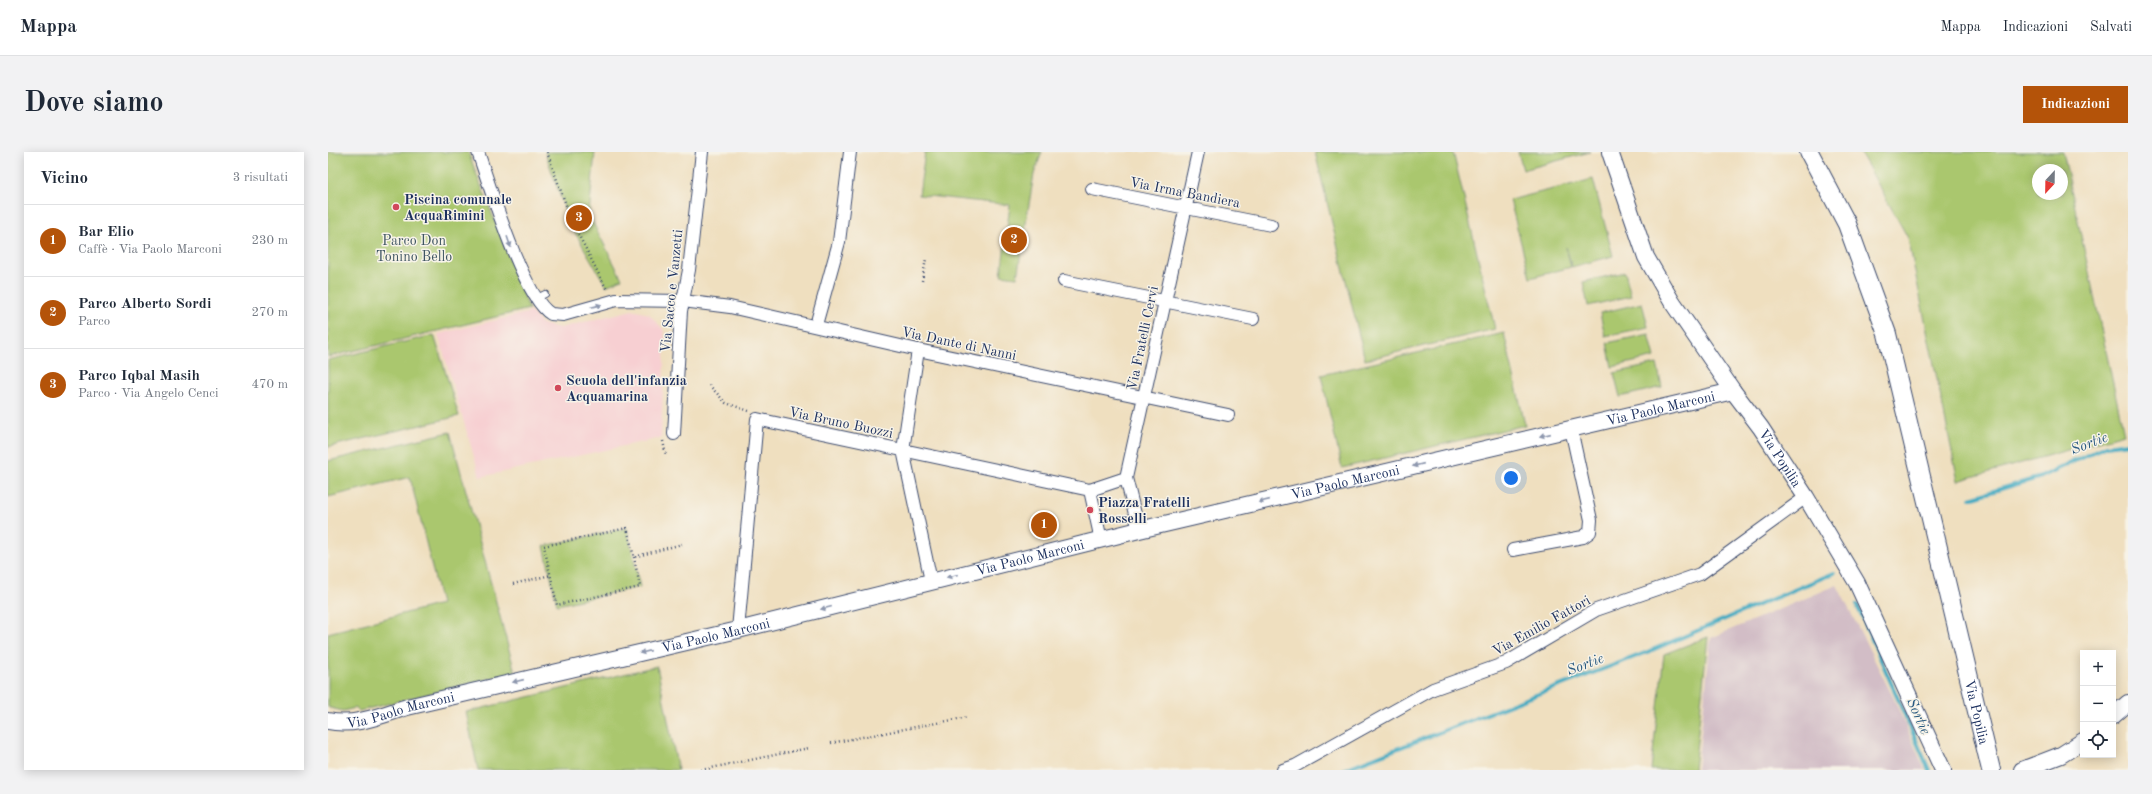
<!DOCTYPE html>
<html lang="it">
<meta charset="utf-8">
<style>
body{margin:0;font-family:"Old Standard TT",serif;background:#f2f2f3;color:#1f2937}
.controls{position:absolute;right:12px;bottom:12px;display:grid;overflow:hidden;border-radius:0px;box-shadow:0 2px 10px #0003}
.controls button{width:36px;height:36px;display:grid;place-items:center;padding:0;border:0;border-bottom:1px solid #e0e1e3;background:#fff;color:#1f2937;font:20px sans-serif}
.compass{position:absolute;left:1704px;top:12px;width:36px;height:36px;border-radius:50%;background:#fff;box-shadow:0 2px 10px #0003;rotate:202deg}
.you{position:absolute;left:1183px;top:326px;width:14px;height:14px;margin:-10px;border:3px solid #fff;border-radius:50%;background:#1a73e8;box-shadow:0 0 0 6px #1a73e833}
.badge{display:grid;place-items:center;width:26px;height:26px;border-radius:50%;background:#b45309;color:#fff;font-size:13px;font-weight:700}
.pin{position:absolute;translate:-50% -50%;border:2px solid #fff;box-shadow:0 1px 4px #0006}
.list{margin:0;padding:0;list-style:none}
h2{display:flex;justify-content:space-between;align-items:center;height:52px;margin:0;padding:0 16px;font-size:17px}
h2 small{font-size:13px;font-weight:400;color:#747a83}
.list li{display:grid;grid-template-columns:26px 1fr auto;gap:12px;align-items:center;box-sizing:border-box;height:72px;padding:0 16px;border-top:1px solid #e0e1e3}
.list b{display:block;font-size:15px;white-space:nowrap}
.list p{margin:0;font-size:13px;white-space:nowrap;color:#747a83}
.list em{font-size:13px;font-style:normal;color:#747a83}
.icon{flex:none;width:22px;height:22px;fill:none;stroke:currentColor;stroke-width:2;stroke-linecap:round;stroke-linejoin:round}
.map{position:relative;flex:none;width:1800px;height:618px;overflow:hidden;border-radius:0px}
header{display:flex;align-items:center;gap:24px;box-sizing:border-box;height:56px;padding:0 20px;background:#fff;border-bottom:1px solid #e0e1e3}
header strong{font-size:19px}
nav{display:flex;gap:22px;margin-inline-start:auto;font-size:14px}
.intro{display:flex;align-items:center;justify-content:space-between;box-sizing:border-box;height:96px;padding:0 24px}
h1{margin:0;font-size:28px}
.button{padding:10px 18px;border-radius:0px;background:#b45309;color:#fff;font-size:14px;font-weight:700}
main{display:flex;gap:24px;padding:0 24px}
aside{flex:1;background:#fff;border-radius:0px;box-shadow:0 2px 10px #0003}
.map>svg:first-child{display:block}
.built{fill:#f7cfd2}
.industrial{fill:#d2bdc6}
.green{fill:#aac76e;stroke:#627b66;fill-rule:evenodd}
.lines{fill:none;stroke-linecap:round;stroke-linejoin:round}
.stream{stroke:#43abc2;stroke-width:4}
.lane-casing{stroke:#3b496d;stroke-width:8}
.street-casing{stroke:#3b496d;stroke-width:14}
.secondary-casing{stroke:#3b496d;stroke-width:18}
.primary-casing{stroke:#3b496d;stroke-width:20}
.path{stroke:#3b496d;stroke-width:2.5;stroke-dasharray:1 3;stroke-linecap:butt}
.lane{stroke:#fff;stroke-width:6}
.street{stroke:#fff;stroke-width:12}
.secondary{stroke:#fff;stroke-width:16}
.primary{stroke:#fff;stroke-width:18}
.oneway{fill:#8d97ae}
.poi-dot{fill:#d1495b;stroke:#f7f3e8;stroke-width:1.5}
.labels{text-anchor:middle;stroke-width:3;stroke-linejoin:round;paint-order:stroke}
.street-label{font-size:14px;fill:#1b2f5e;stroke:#f7f3e8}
.poi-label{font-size:14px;font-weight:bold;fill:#1b2f5e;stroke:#f7f3e8;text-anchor:start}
.park-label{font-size:14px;fill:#3f5562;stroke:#f7f3e8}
.water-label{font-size:15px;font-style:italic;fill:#295a81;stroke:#f7f3e8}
</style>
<header>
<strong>Mappa</strong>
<nav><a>Mappa</a><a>Indicazioni</a><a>Salvati</a></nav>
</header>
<div class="intro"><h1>Dove siamo</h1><a class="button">Indicazioni</a></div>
<main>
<aside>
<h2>Vicino<small>3 risultati</small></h2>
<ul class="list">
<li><span class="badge">1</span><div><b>Bar Elio</b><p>Caffè · Via Paolo Marconi</p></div><em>230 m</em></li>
<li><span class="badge">2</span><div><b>Parco Alberto Sordi</b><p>Parco</p></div><em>270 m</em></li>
<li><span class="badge">3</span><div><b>Parco Iqbal Masih</b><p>Parco · Via Angelo Cenci</p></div><em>470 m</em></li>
</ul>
</aside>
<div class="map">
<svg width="1800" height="618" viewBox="0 0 1800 618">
<rect width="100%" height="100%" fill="#f7f3e8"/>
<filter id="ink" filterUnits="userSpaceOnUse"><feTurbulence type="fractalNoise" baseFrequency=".025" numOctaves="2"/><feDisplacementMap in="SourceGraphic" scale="8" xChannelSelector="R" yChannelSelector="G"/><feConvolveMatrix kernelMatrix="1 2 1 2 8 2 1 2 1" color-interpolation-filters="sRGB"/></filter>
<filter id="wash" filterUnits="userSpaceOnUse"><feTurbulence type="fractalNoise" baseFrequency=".012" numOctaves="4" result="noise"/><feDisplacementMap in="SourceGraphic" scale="16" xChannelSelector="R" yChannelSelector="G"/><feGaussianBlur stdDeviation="0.9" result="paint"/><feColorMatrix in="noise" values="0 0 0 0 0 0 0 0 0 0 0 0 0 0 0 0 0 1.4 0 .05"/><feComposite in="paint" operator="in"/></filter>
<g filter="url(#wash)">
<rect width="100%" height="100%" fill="#efdfbf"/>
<path class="built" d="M304,158L321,162L335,177L337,186L333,286L152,325L110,182L203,160L214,172L232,176Z"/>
<path class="industrial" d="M1509,433L1566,547L1597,618H1369L1383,486Z"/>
<path class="green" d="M0,0H140L201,157L0,205Z
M217,0H267L261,63L294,127L278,134L241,70Z
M597,0H714L706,22L689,125L673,123L682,53L591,43Z
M987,0H1125L1167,177L1037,208Z
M1190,0H1262L1195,18Z
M1532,0H1735L1796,282L1630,329L1580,86ZM1710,18H1734V42H1710Z
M1265,27L1285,104L1244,115L1238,95L1243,115L1202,126L1182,48Z
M1297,120L1303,144L1260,154L1255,130Z
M1314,151L1320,175L1277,184L1272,161Z
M1176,181L1197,273L1014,316L993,223Z
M1321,182L1327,205L1284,215L1279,191Z
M106,183L131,264L0,295V208Z
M1329,212L1334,235L1292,245L1286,221Z
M122,280L187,520L31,559L27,556L15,559L2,556L0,555V481L113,452L82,325L0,345V309Z
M299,376L312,435L229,453L216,394Z
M1380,485L1366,618H1323L1336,502Z
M329,514L350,618H150L138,560Z"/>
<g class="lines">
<path class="stream" d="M1642,346L1713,325L1778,294L1800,291
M1529,453L1601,618
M1014,618L1317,501L1506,421"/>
</g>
</g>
<g filter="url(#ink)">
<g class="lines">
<defs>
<path id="lane" d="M209,146L217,142"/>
<path id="street" d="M150,0C161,32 196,147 223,162L235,163L288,148L355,149L402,155L590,198L900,263
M764,37L943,73
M736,129L925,167
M488,173L511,90L522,0
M590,198L575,298L603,429
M346,282L353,159L361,118L374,0
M762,338L773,388
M811,378L798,326L870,0
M1185,398L1255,385L1262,380L1263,368L1243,277
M410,478L429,267L762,338L798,326
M955,618L967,614L1105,537L1178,511L1268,458L1372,422L1478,345"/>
<g id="secondary">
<path id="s1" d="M1282,0L1318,105L1344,150L1405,239L1433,276L1478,345L1529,431L1615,618"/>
<path d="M1785,564L1800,551"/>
<path id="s2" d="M0,569C26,575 54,563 79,555L410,478L811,378L1405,239"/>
<path d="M1694,618L1733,603L1755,589"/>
</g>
<g id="primary">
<path id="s3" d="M1481,0L1519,72L1559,182L1663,618"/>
</g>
</defs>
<use href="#lane" class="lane-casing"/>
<use href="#street" class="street-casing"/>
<use href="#secondary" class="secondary-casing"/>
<use href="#primary" class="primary-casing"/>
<path class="path" d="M219,0L244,70L279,138
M594,129L598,107
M381,233L398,251L421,259
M335,289L338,303
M306,405L312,435L229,453L216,394L299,376L306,405L354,392
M185,432L223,423
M503,591L640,565
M373,618L481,596"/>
<use href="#lane" class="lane"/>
<use href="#street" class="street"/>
<use href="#secondary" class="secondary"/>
<use href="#primary" class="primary"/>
</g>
<defs><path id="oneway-solid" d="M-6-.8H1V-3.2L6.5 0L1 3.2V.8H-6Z"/></defs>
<g class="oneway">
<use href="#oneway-solid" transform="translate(181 90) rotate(71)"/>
<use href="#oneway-solid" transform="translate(268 154) rotate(-15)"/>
<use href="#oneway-solid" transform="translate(1217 283) rotate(167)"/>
<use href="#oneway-solid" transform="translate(1090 313) rotate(167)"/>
<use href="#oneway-solid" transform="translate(936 349) rotate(167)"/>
<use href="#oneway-solid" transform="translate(624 424) rotate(166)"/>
<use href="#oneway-solid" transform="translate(498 456) rotate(166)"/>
<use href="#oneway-solid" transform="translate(317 500) rotate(167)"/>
<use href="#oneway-solid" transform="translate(190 529) rotate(167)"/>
</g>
</g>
<g class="poi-dot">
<circle cx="68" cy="55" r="4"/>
<circle cx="230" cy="236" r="4"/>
<circle cx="762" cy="358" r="4"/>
</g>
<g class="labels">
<g class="street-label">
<text transform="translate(857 40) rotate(11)" y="5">Via Irma Bandiera</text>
<text transform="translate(343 139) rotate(-84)" y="5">Via Sacco e Vanzetti</text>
<text transform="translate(814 186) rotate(-78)" y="5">Via Fratelli Cervi</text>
<text transform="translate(631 191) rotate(12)" y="5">Via Dante di Nanni</text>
<text dy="5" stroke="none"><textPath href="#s2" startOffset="1370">Via Paolo Marconi</textPath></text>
<text transform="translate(513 270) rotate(12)" y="5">Via Bruno Buozzi</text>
<text dy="5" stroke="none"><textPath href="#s1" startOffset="353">Via Popilia</textPath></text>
<text dy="5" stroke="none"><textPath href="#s2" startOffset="1046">Via Paolo Marconi</textPath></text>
<text dy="5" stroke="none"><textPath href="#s2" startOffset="722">Via Paolo Marconi</textPath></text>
<text transform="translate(1213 473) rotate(-29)" y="5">Via Emilio Fattori</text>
<text dy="5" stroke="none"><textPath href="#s2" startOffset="398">Via Paolo Marconi</textPath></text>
<text dy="5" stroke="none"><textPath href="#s2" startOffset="74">Via Paolo Marconi</textPath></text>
<text dy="5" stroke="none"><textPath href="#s3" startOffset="587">Via Popilia</textPath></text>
</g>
<g class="poi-label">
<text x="76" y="52">Piscina comunale<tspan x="76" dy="16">AcquaRimini</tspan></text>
<text x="238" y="233">Scuola dell'infanzia<tspan x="238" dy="16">Acquamarina</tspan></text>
<text x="770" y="355">Piazza Fratelli<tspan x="770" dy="16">Rosselli</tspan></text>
</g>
<g class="park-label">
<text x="86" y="93">Parco Don<tspan x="86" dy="16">Tonino Bello</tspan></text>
</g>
<g class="water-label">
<text transform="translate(1761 291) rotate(-21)" y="5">Sortie</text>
<text transform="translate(1257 512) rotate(-21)" y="5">Sortie</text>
<text transform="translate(1591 564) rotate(66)" y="5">Sortie</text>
</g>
</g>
</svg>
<div class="controls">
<button>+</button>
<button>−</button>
<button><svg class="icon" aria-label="locate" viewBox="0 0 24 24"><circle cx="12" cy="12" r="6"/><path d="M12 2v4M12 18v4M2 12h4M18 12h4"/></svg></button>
</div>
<svg class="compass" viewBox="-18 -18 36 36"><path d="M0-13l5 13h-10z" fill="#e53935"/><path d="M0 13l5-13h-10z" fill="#747a83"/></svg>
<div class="you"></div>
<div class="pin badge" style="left:716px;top:373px">1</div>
<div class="pin badge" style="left:686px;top:88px">2</div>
<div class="pin badge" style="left:251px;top:66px">3</div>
</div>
</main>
